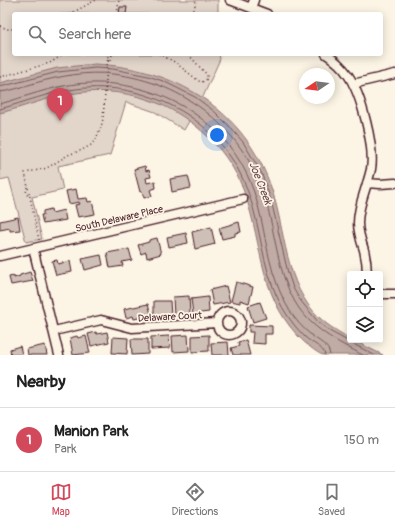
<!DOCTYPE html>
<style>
body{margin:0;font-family:Pangolin,sans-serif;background:#f6f6f6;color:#222}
.controls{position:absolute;right:12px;bottom:12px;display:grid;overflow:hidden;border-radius:4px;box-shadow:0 2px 10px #0003}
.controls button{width:36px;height:36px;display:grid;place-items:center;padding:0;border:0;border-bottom:1px solid #e0e0e0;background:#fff;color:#222;font:20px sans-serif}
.compass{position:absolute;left:299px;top:68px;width:36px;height:36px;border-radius:50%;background:#fff;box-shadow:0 2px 10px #0003;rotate:257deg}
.you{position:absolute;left:217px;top:135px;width:14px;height:14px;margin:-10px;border:3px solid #fff;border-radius:50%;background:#1a73e8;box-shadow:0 0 0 6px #1a73e833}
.badge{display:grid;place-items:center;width:26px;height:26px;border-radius:50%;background:#d1495b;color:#fff;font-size:13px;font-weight:700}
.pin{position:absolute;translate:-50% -33px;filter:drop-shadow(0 1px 2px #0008)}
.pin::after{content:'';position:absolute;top:21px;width:14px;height:12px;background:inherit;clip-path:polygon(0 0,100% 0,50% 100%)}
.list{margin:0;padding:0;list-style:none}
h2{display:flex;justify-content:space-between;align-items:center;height:52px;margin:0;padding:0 16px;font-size:17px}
h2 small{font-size:13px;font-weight:400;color:#767676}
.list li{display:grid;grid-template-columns:26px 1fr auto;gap:12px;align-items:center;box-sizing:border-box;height:64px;padding:0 16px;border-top:1px solid #e0e0e0}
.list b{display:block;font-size:15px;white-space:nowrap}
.list p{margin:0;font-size:13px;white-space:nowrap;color:#767676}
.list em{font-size:13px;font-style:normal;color:#767676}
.icon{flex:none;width:22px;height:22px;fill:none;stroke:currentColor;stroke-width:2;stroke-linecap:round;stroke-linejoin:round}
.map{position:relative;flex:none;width:395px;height:355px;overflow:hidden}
.search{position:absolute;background:#fff;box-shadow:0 2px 10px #0003;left:12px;right:12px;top:12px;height:44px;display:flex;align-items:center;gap:10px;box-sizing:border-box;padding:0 14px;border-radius:4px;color:#767676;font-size:15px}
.sheet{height:116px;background:#fff}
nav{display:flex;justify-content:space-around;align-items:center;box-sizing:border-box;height:56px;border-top:1px solid #e0e0e0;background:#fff;font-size:11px;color:#767676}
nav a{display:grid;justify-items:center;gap:2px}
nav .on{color:#d1495b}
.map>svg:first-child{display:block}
.green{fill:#e2d5ca;stroke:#967a7a}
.water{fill:#c0aca5;stroke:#917474}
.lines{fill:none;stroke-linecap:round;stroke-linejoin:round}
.shore{stroke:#79575c;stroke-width:1}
.building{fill:#cfc0b7;stroke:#4a1f2b}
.street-casing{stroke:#4a1f2b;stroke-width:11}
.path{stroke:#4a1f2b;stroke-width:1.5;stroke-dasharray:1 3;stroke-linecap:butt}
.street{stroke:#fcf5e5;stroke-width:8}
.labels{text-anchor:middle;stroke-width:3.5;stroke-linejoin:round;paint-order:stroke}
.street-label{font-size:10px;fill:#4a1f2b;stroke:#fcf5e5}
.water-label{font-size:11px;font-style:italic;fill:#6d4950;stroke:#fcf5e5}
</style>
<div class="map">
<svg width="395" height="355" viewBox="0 0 395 355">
<rect width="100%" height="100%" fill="#fcf5e5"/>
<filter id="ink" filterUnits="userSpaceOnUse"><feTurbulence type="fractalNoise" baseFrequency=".025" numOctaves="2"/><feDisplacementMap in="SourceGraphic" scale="8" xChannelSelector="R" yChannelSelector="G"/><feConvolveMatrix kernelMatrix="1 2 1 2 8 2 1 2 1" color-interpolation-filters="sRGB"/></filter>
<g filter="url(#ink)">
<path class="green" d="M0,0H218V14H14V54H219L220,59L203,97L184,130L155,112L126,102L110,155L58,166L63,190L32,197L42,239L26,242L9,178L0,180Z"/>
<path class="water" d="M95,64C174,68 244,109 271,187C286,230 284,285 320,318C329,327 340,332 350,339V340H353L383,355C368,355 353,355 338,355C334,355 327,355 323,355C316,353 304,342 299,337C256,292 263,236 241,184C228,154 205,130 177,113C148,95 110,88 76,93C50,96 25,107 0,113V83L57,68Z"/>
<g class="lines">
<path class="shore" d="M0,87L58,72L95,68L113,69L148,76L163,81L195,97L214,111L229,126L243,142L261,172L271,200L288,273L293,288L300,300L318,322L331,332L374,355
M0,92C12,91 24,86 35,83C60,76 87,71 113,74C185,82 246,131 266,201C275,233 278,274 295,302C310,328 337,342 363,355
M0,104C25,97 50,87 76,84C147,76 220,113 249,179C264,213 264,250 277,284C284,303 294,321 310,334C317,341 329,344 330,355
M0,109C25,102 50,92 76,89C145,80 217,117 244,182C259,215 260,253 273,287C280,306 291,323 305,337C311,343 324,347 325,355"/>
</g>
<path class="building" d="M120,7H127L126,14H119Z
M145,166L146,171L149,170L151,177L146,178L147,183L155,181L156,188L150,190L152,196L144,198L142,191L140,192L134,169Z
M188,176L191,188L172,192L170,179Z
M76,189L78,199L87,198L88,202L92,201L95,214L78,217L75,205L80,204L79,202L69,204L66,191Z
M51,209L52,213L64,210L66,220L43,224L41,215H43V211Z
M18,217L20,230L10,231V228L0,230V221Z
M239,222L241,232L235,233V236L222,239L219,228Z
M211,227L215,244L195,249L192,232Z
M186,233L188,243L169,247L167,237Z
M157,238L161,254L147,258L146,252L141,254L138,245L149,242V240Z
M129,249L132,260L122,262L123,266L110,268L107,253Z
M101,255L103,265L85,270L82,259Z
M57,260L58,264L70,261L72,272L56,275L52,261Z
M30,272L33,281L11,285L9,277L14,276V278L20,276V275Z
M236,282L253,287L249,303L240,300V303L231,301Z
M226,286L230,302L213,305L210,290Z
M189,296L190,314L174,316L173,297Z
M208,297L209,312L193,314L191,299Z
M154,301H170L171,316L154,317Z
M260,302L266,318L253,322L248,306Z
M148,304L152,317L143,319V317L134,319L133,316L126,318L124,309Z
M249,325L272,326V334H265V344L252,343L253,332H249Z
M96,332L97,334L107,332L109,342L91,346L88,334Z
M188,335L189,351L173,352L172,336Z
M209,335V351L192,352V336Z
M77,336L78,338L86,336L90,353L73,355L70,338Z
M169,336L170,348L151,349V337Z
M113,337L128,338L127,354L112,353Z
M131,339H148V354L132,355Z
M246,340L250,355H233L231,348L239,346L238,342Z
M228,342L229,355H212L211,343Z
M45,345L47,355H28L27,349Z
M20,346L22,355H11L10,349Z"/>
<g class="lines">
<defs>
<path id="street" d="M230,0L267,14
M251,8L254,0
M326,54C335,60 342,66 348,75C361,94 375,147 371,169C367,188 358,204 358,223C358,232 361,241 364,250C366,258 367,266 367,274
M353,84L395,74
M367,183L380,184L395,183
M33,248L59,355
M0,256L243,199
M380,294H395
M217 323a12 12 0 1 1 24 0a12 12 0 1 1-24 0Z
M54,331L101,320L132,328L217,323"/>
</defs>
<use href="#street" class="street-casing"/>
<path class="path" d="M70,14L96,0
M117,14L119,0
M193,14L196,0
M0,26L7,29H14
M159,54L173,61L199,81L202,82L207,79V75L188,54
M108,61H111L112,54
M0,77L50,63L64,54
M27,187L26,194L29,196
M39,240L25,173L47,168L68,155L82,150L91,145L96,139L101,127L103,119L108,54"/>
<use href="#street" class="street"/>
</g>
</g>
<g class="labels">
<g class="street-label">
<text transform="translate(119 218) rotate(-13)" y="4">South Delaware Place</text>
<text transform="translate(170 316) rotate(-3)" y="4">Delaware Court</text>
</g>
<g class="water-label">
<text transform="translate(261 183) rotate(69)" y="4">Joe Creek</text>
</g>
</g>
</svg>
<div class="controls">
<button><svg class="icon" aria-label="locate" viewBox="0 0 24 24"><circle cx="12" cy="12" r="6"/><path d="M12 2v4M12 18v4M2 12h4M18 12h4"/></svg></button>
<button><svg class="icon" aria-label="layers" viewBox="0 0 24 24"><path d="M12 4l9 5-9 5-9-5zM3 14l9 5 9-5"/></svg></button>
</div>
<svg class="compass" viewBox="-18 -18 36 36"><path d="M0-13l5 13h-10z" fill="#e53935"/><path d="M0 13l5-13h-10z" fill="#767676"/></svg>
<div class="you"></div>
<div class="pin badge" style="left:60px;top:121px">1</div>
<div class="search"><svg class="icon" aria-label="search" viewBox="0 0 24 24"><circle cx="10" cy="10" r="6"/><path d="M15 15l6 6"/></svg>Search here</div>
</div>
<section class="sheet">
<h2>Nearby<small></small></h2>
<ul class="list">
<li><span class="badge">1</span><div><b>Manion Park</b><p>Park</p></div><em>150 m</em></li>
</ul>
</section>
<nav>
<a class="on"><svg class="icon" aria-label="map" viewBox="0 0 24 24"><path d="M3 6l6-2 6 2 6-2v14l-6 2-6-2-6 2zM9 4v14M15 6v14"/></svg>Map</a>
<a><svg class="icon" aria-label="directions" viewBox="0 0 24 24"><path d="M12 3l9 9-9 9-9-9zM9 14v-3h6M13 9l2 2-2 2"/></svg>Directions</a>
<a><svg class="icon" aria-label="saved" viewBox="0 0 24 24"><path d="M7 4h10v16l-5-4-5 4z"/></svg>Saved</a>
</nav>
